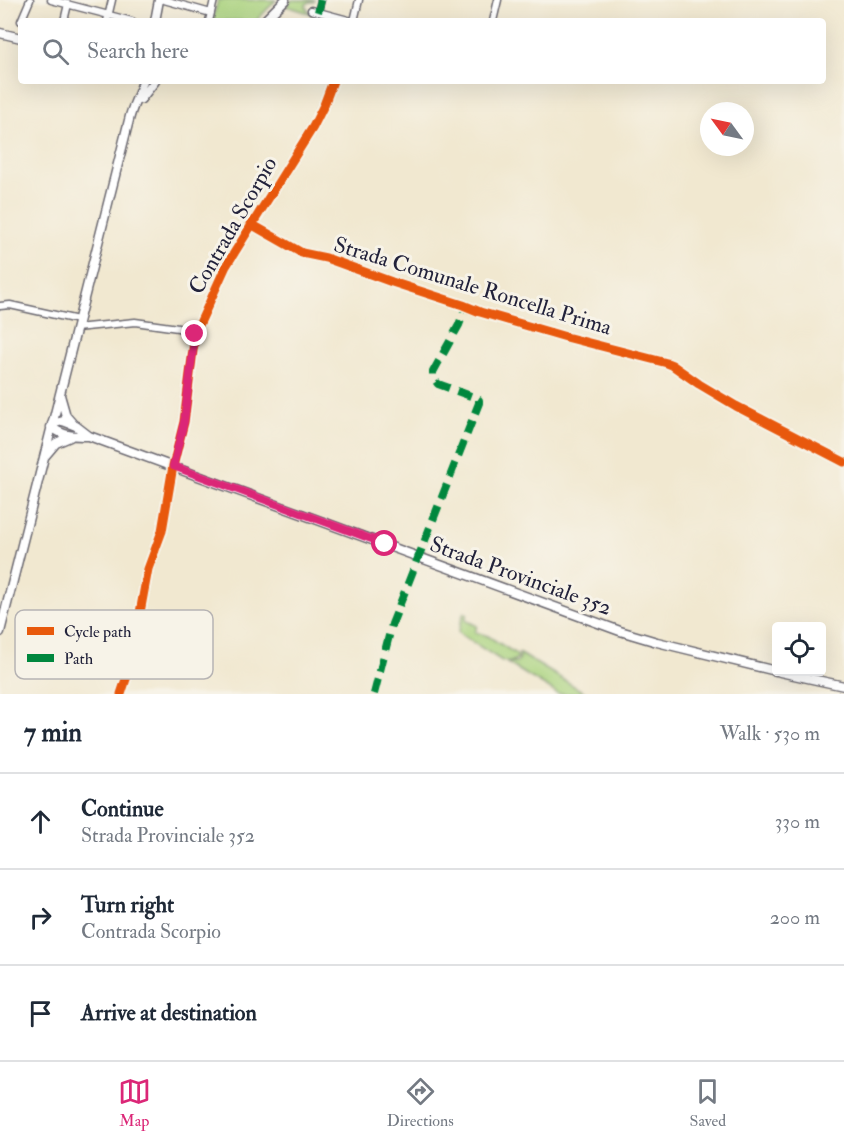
<!DOCTYPE html>
<meta charset="utf-8">
<style>
body{margin:0;font-family:"IM FELL Double Pica",serif;background:#f2f2f3;color:#1f2937}
.controls{position:absolute;right:18px;bottom:18px;display:grid;overflow:hidden;border-radius:6px;box-shadow:0 6px 24px #0002}
.controls button{width:54px;height:54px;display:grid;place-items:center;padding:0;border:0;border-bottom:2px solid #e0e1e3;background:#fff;color:#1f2937;font:30px sans-serif}
.compass{position:absolute;left:700px;top:102px;width:54px;height:54px;border-radius:50%;background:#fff;box-shadow:0 6px 24px #0002;rotate:303deg}
.stop{position:absolute;width:18px;height:18px;margin:-14px;border:4px solid #db2777;border-radius:50%;background:#fff}
.stop.end{background:#db2777;border-color:#fff;box-shadow:0 2px 6px #0008}
.list{margin:0;padding:0;list-style:none}
h2{display:flex;justify-content:space-between;align-items:center;height:78px;margin:0;padding:0 24px;font-size:26px}
h2 small{font-size:20px;font-weight:400;color:#747a83}
.list li{display:grid;grid-template-columns:39px 1fr auto;gap:18px;align-items:center;box-sizing:border-box;height:96px;padding:0 24px;border-top:2px solid #e0e1e3}
.list b{display:block;font-size:22px;white-space:nowrap}
.list p{margin:0;font-size:20px;white-space:nowrap;color:#747a83}
.list em{font-size:20px;font-style:normal;color:#747a83}
.icon{flex:none;width:33px;height:33px;fill:none;stroke:currentColor;stroke-width:2;stroke-linecap:round;stroke-linejoin:round}
.map{position:relative;flex:none;width:844px;height:694px;overflow:hidden}
.search{position:absolute;background:#fff;box-shadow:0 6px 24px #0002;left:18px;right:18px;top:18px;height:66px;display:flex;align-items:center;gap:15px;box-sizing:border-box;padding:0 21px;border-radius:6px;color:#747a83;font-size:22px}
.sheet{height:366px;background:#fff}
nav{display:flex;justify-content:space-around;align-items:center;box-sizing:border-box;height:84px;border-top:2px solid #e0e1e3;background:#fff;font-size:16px;color:#747a83}
nav a{display:grid;justify-items:center;gap:3px}
nav .on{color:#db2777}
.map>svg:first-child{display:block}
.green{fill:#aad37f;stroke:#667a5d;stroke-width:1.5}
.lines{fill:none;stroke-linecap:round;stroke-linejoin:round}
.minor-casing{stroke:#6a676f;stroke-width:9}
.major-casing{stroke:#6a676f;stroke-width:11}
.minor{stroke:#fff;stroke-width:6}
.major{stroke:#fff;stroke-width:8}
.quiet{stroke:#00873e;stroke-width:8;stroke-dasharray:15 8;stroke-linecap:butt}
.cycleway-casing{stroke:#f7f3e8;stroke-width:13}
.cycleway{stroke:#e8590c;stroke-width:9}
.route{stroke:#db2777;stroke-width:8}
.labels{text-anchor:middle;stroke-width:6;stroke-linejoin:round;paint-order:stroke}
.street-label{font-size:22px;fill:#22223b;stroke:#f7f3e8}
.key{fill:#f7f3e8;stroke:#b7b4b4;stroke-width:1.5}
.key-label{font-size:16px;fill:#22223b}
</style>
<div class="map">
<svg width="844" height="694" viewBox="0 0 844 694">
<rect width="100%" height="100%" fill="#f7f3e8"/>
<filter id="ink" filterUnits="userSpaceOnUse"><feTurbulence type="fractalNoise" baseFrequency=".0167" numOctaves="2"/><feDisplacementMap in="SourceGraphic" scale="12" xChannelSelector="R" yChannelSelector="G"/><feConvolveMatrix kernelMatrix="1 2 1 2 8 2 1 2 1" color-interpolation-filters="sRGB"/></filter>
<filter id="wash" filterUnits="userSpaceOnUse"><feTurbulence type="fractalNoise" baseFrequency=".008" numOctaves="4" result="noise"/><feDisplacementMap in="SourceGraphic" scale="24" xChannelSelector="R" yChannelSelector="G"/><feGaussianBlur stdDeviation="1.35" result="paint"/><feColorMatrix in="noise" values="0 0 0 0 0 0 0 0 0 0 0 0 0 0 0 0 0 1.4 0 .05"/><feComposite in="paint" operator="in"/></filter>
<g filter="url(#wash)">
<rect width="100%" height="100%" fill="#f1e8d0"/>
<path class="green" d="M218,0H276L256,21H212Z
M292,0H315L314,2H309L306,5L307,9L312,14L286,6Z
M464,612L467,614L465,620L477,626L475,632L488,636L516,654L518,658L511,662L502,661L463,636L458,632Z
M519,653L587,694H558L507,663L517,662L520,659Z"/>
</g>
<g filter="url(#ink)">
<g class="lines">
<defs>
<path id="minor" d="M51,0L132,21
M164,0L211,13
M311,10L352,21
M318,12L321,0
M21,21L30,0
M64,21L68,4
M107,21L112,0
M209,21L214,0
M354,21L359,0
M493,21L498,0
M251,224L302,253L326,258L392,282L463,305L480,312L566,337L667,363L672,365L699,384L736,406L844,462
M0,306L10,305L78,320
M76,328L135,322L178,328L195,334
M121,694L130,667L148,569L162,531L173,466L184,422L195,334L226,266L313,127L324,105L333,81"/>
<path id="major" d="M155,21L159,0
M264,21L285,0
M0,33L21,38
M141,99L155,81
M60,395L66,416L73,424
M52,424L63,421L76,426L89,436L620,631L657,642L776,671
M51,427C65,437 73,436 89,436
M45,456L56,443L70,437
M0,632L129,120C132,106 139,95 143,81
M780,672L844,686"/>
</defs>
<use href="#minor" class="minor-casing"/>
<use href="#major" class="major-casing"/>
<use href="#minor" class="minor"/>
<use href="#major" class="major"/>
<path class="quiet" d="M318,12L321,0
M374,694L392,624L479,403V400L476,398L438,384L433,377V372L459,325L466,306"/>
<defs>
<path id="cycleway" d="M251,224L302,253L326,258L392,282L463,305L480,312L566,337L667,363L672,365L699,384L736,406L844,462
M121,694L130,667L148,569L162,531L173,466L184,422L195,334L226,266L313,127L324,105L333,81"/>
</defs>
<use href="#cycleway" class="cycleway-casing"/>
<use href="#cycleway" class="cycleway"/>
</g>
</g>
<g class="lines" filter="url(#ink)">
<path class="route" d="M195,334L184,422L173,466L385,544"/>
</g>
<g class="labels">
<g class="street-label">
<text transform="translate(232 225) rotate(-60)" y="8">Contrada Scorpio</text>
<text transform="translate(473 285) rotate(17)" y="8">Strada Comunale Roncella Prima</text>
<text transform="translate(521 575) rotate(20)" y="8">Strada Provinciale 352</text>
</g>
</g>
<rect x="15" y="610" width="198" height="69" rx="9" class="key"/>
<rect x="27" y="627" width="27" height="8" fill="#e8590c"/>
<rect x="27" y="654" width="27" height="8" fill="#00873e"/>
<g class="key-label">
<text x="64" y="637">Cycle path</text>
<text x="64" y="664">Path</text>
</g>
</svg>
<div class="controls">
<button><svg class="icon" aria-label="locate" viewBox="0 0 24 24"><circle cx="12" cy="12" r="6"/><path d="M12 2v4M12 18v4M2 12h4M18 12h4"/></svg></button>
</div>
<svg class="compass" viewBox="-18 -18 36 36"><path d="M0-13l5 13h-10z" fill="#e53935"/><path d="M0 13l5-13h-10z" fill="#747a83"/></svg>
<div class="stop" style="left:385px;top:544px"></div>
<div class="stop end" style="left:195px;top:334px"></div>
<div class="search"><svg class="icon" aria-label="search" viewBox="0 0 24 24"><circle cx="10" cy="10" r="6"/><path d="M15 15l6 6"/></svg>Search here</div>
</div>
<section class="sheet">
<h2>7 min<small>Walk · 530 m</small></h2>
<ul class="list">
<li><svg class="icon" aria-label="ahead" viewBox="0 0 24 24"><path d="M12 20V5M6 11l6-6 6 6"/></svg><div><b>Continue</b><p>Strada Provinciale 352</p></div><em>330 m</em></li>
<li><svg class="icon" aria-label="right" viewBox="0 0 24 24"><path d="M7 20v-9h11M14 6l5 5-5 5"/></svg><div><b>Turn right</b><p>Contrada Scorpio</p></div><em>200 m</em></li>
<li><svg class="icon" aria-label="arrive" viewBox="0 0 24 24"><path d="M6 21V4h12l-3 4 3 4H6"/></svg><div><b>Arrive at destination</b></div></li>
</ul>
</section>
<nav>
<a class="on"><svg class="icon" aria-label="map" viewBox="0 0 24 24"><path d="M3 6l6-2 6 2 6-2v14l-6 2-6-2-6 2zM9 4v14M15 6v14"/></svg>Map</a>
<a><svg class="icon" aria-label="directions" viewBox="0 0 24 24"><path d="M12 3l9 9-9 9-9-9zM9 14v-3h6M13 9l2 2-2 2"/></svg>Directions</a>
<a><svg class="icon" aria-label="saved" viewBox="0 0 24 24"><path d="M7 4h10v16l-5-4-5 4z"/></svg>Saved</a>
</nav>
